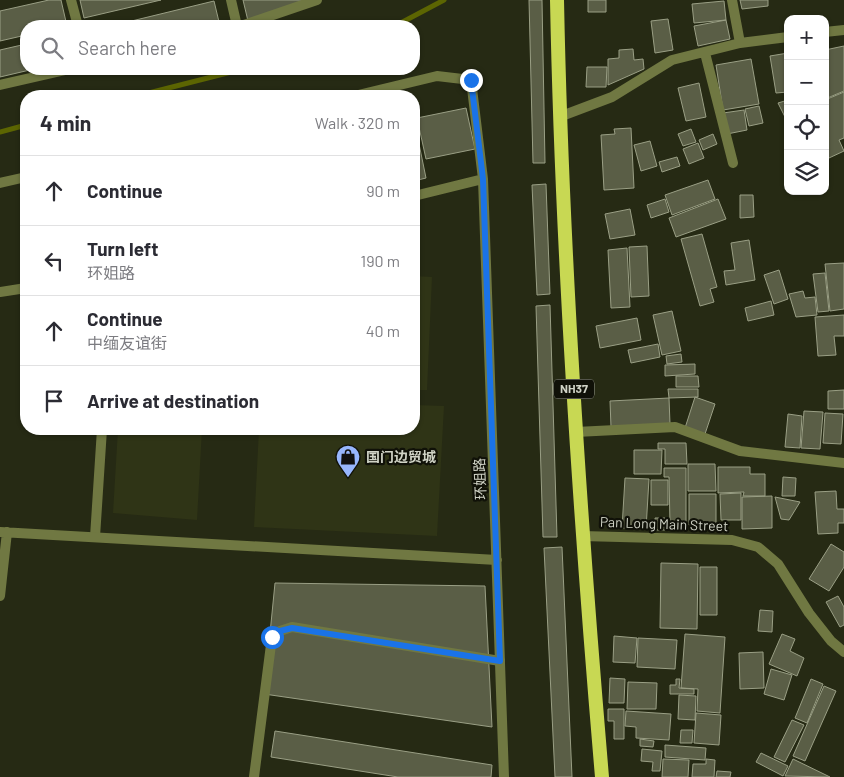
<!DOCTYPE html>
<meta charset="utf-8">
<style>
body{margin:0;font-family:Barlow,"Noto Sans SC",sans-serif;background:#f2f2f3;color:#2b2b33}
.controls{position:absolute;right:15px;top:15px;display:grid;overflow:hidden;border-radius:10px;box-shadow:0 1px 4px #0004}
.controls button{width:45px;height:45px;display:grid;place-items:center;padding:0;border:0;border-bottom:1px solid #e1e1e2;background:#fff;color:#2b2b33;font:25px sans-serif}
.stop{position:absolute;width:15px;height:15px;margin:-11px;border:4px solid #1a73e8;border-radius:50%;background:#fff}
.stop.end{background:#1a73e8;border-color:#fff;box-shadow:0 1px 5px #0008}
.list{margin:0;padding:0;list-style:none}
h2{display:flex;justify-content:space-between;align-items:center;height:65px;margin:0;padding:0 20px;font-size:21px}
h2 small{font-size:16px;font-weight:400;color:#7c7c81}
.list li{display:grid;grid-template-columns:32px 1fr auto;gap:15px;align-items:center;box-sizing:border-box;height:70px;padding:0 20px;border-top:1px solid #e1e1e2}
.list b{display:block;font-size:19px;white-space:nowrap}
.list p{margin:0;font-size:16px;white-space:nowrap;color:#7c7c81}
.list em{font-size:16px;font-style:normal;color:#7c7c81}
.icon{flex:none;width:28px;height:28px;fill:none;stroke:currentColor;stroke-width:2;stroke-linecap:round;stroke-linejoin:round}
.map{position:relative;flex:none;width:844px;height:777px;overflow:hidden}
.search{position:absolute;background:#fff;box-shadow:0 1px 4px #0004;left:20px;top:20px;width:400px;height:55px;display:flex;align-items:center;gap:12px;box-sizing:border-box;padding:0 18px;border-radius:20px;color:#7c7c81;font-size:19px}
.panel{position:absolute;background:#fff;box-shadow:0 1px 4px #0004;left:20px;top:90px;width:400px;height:345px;border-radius:20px}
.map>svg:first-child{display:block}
.built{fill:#2f3416}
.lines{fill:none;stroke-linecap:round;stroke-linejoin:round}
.stream{stroke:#5c6502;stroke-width:5}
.building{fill:#5a5e46;stroke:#9a9f85}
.service{stroke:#707842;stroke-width:10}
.minor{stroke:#707842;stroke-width:10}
.tertiary{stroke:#707842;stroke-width:10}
.trunk{stroke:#c8d853;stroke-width:14}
.route{stroke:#1a73e8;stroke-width:6}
.labels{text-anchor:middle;stroke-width:4.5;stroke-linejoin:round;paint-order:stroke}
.shield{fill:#101108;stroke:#96998d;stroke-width:1}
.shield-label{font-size:12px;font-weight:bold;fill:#d0d3c6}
.poi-label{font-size:14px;font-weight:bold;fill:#d0d3c6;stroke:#101108;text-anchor:start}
.street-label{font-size:14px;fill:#d0d3c6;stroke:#101108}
</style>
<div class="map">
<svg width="844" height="777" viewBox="0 0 844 777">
<rect width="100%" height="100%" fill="#262a14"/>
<path class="built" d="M414,276L432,277L427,390H414Z
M414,405L444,406L437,536L254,527L259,429H414Z
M118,429H202L197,520L113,513Z"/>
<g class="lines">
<path class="stream" d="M395,26L444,0
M137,96L243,69
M0,132L26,125"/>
</g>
<path class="building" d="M49,0H61L67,26H26V35L0,41V11Z
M80,0H161L84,18Z
M243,0H305L248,21Z
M529,0H542L545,163H533Z
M588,0H606V12H588Z
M740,0H768V6L742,9Z
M214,1L220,26H111Z
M724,1L726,20L694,23L692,4Z
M668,19L673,50L655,53L651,21Z
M726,20L730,39L698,46L694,26Z
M26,44V69H34L0,77V50Z
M844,46V91L825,99V50Z
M633,49L634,60L643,59L644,69L608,85V59L619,58V50Z
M788,53V92L776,93L770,56Z
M751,59L759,104L723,110L716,65Z
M587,67H607L606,87H586Z
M699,83L706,117L686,121L678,88Z
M844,92V138L839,140L844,151L829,158L825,151V100Z
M788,100V123L778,103Z
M759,106L763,123L749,126L745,109Z
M466,108L475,149L426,159L417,118Z
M744,110L747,130L727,134L723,113Z
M631,128L634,188L604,190L601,135L615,134L614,129Z
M691,129L696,142L683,146L678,134Z
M713,134L717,144L703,150L699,140Z
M418,139L426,178L414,181V140Z
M650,141L657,166L641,171L634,145Z
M698,143L704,158L689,164L683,149Z
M677,157L680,166L662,172L659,162Z
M708,180L715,199L672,215L665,195Z
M546,184L550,294L537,295L532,185Z
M740,195H753L754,217L740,218Z
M665,199L669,212L651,218L647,205Z
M718,199L726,219L676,237L669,218Z
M630,209L635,235L610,239L605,214Z
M702,234L717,287L710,289L714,302L700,306L681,239Z
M749,240L755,280L726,285L724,271L735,270L731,243Z
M647,246L649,296L631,297L629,247Z
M627,248L630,307L611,308L608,250Z
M844,263V309L830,311L825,264Z
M779,270L788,299L774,304L764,275Z
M825,273L829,311L818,312L813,274Z
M803,291L805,298L815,297L817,315L796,317L789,294Z
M771,301L774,315L748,321L745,308Z
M550,305L557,537H543L536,306Z
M672,311L681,351L662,355L653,315Z
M844,315V336H834L836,355L818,356L815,317Z
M637,318L641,340L600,348L596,326Z
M658,344L660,357L631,363L628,350Z
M681,354L682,362L667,364L666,356Z
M695,364V374L665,376V365Z
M676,376H698L699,387H676Z
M668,389H698V397L669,398Z
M844,390V409H828V391Z
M695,397L715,404L705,434L685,428Z
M669,398L670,424L611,427L610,401Z
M804,411L823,412L820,449L801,448Z
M825,413L843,414L841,444L823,443Z
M788,414L802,416L800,448L785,447Z
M658,443H686L687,464H665V449H658Z
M634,450H662L661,474H634Z
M688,464H715L716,491H688Z
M718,467H750V474H765V496H743L744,492L718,493Z
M664,468H686V524H670L669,477H664Z
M783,477L796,478L795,496H782Z
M625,478L649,479L646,529L622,528Z
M651,480H668V505H651Z
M836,491L837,509H844V523H838V533L818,534L815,492Z
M741,493V520H721L720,494Z
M689,494H716V524L689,525Z
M772,496V528L742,529V497Z
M775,497L800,502L789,520L781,519Z
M655,518H665V530H656Z
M831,544L844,552V567L829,591L809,579Z
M562,547L572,777H555L544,548Z
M661,563L698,564L697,629L660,628Z
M700,567H717V615H700Z
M275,583L485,586L492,727L264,694Z
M838,596L844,607V625L840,627L826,602Z
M760,610L773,611L772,632L758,631Z
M685,634L725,637L720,713L697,711L698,689L681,688Z
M782,634L795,639L790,651L804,658L797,676L769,664Z
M614,636L637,638L635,663L613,662Z
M638,638L677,640L675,669L637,667Z
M763,652L764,688L740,689L739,653Z
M771,669L792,675L784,700L764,694Z
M610,678L625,679L624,703H609Z
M676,679H680L679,688L694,689V694H670V685H676Z
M811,679L823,684L807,723L795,718Z
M628,682L657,683L656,709H627Z
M824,686L836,691L805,761L793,756Z
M679,695L696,696L695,720L678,719Z
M608,709H624V739H614V721H608Z
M626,711L671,714L669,740L636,738V727L625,726Z
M696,713L721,715L719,745L694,743Z
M792,720L804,725L785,762L774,757Z
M681,730H693L692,743H680Z
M275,731L492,765L491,777H398L271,757Z
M640,739L654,741L653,747L640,746Z
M665,745L706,748L705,760L665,757Z
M642,749L662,751L660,771H652L653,762L641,761Z
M761,753L788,766L783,776L756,762Z
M663,759L689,760L688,777H662Z
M706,759L715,760L714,777H692L693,764H706Z
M793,759L830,777L785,776Z
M717,771L731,772L730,777H716Z"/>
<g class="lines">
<path class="service" d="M95,537L102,429
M254,777L272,637L280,631L292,627L500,661"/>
<path class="minor" d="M71,0L78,26
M231,0L237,26
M732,0L740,43
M241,26L317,0
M825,32L844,30
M705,53L733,163
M0,85L70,69
M354,96L437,76L471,80L483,179L504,777
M559,117L612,97L672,60L740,43L788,37
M0,183L26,177
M414,196L483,179
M0,292L26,288
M576,432L675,427L740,451L844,463
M0,532L497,560
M0,596L7,532"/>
<path class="tertiary" d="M582,536L732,540L758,547L778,564L809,613L831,641L844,652"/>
<path class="trunk" d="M557,0C562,259 580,519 602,777"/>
</g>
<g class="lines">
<path class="route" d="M272,637L280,631L292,628L500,661L483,179L471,80"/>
</g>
<defs>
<symbol id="shop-pin" viewBox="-11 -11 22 30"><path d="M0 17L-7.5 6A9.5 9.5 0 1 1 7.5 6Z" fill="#97b6fd" stroke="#101108"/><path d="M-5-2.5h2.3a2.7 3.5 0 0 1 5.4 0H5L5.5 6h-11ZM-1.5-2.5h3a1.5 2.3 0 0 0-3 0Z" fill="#111"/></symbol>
</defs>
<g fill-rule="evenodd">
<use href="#shop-pin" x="334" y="443" width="28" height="38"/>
</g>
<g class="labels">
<rect class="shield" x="554" y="379.5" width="40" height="19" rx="4"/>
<g class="shield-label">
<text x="574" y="393">NH37</text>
</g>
<g class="poi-label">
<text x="366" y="462">国门边贸城</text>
</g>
<g class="street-label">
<text transform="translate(480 479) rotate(-92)" y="5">环姐路</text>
<text transform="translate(664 524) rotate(2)" y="5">Pan Long Main Street</text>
</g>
</g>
</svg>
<div class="controls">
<button>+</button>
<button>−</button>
<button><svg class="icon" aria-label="locate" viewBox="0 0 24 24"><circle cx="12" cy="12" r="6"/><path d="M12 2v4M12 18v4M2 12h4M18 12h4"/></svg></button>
<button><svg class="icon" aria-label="layers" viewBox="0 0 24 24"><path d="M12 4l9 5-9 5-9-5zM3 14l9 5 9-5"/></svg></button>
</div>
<div class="stop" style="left:272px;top:637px"></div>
<div class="stop end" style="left:471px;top:80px"></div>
<div class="search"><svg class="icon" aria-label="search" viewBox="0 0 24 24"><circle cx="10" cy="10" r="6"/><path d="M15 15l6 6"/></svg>Search here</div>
<section class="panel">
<h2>4 min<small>Walk · 320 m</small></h2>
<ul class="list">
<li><svg class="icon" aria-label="ahead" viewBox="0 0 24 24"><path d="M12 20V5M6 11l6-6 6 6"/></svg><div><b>Continue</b></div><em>90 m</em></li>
<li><svg class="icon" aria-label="left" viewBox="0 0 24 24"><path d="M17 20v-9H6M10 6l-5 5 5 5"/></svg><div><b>Turn left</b><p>环姐路</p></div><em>190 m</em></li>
<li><svg class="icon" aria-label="ahead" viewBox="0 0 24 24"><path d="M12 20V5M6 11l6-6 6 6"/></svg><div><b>Continue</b><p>中缅友谊街</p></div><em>40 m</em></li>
<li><svg class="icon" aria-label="arrive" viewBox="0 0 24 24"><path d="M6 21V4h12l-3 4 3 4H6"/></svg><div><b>Arrive at destination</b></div></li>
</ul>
</section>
</div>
